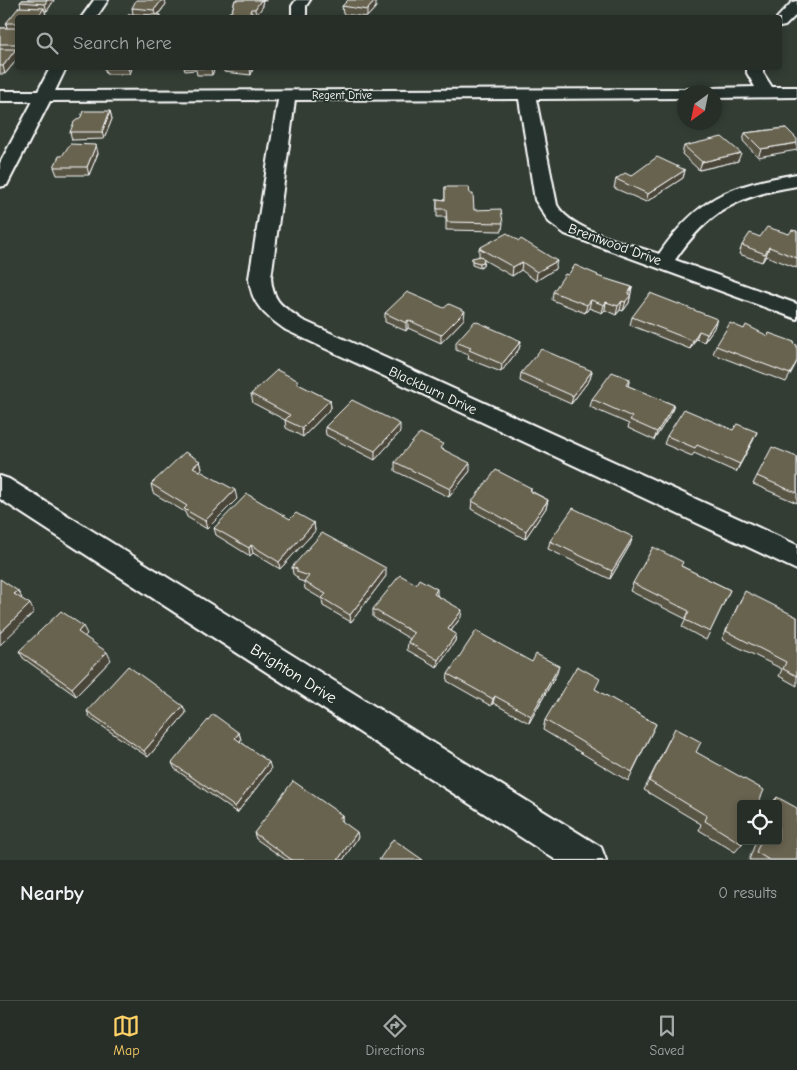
<!DOCTYPE html>
<style>
body{margin:0;font-family:"Comic Neue",sans-serif;background:#2e362f;color:#f1f3f6}
.controls{position:absolute;right:15px;bottom:15px;display:grid;overflow:hidden;border-radius:5px;box-shadow:0 2px 8px #0003}
.controls button{width:45px;height:45px;display:grid;place-items:center;padding:0;border:0;border-bottom:1px solid #424a44;background:#262e27;color:#f1f3f6;font:25px sans-serif}
.compass{position:absolute;left:677px;top:85px;width:45px;height:45px;border-radius:50%;background:#262e27;box-shadow:0 2px 8px #0003;rotate:213deg}
.list{margin:0;padding:0;list-style:none}
h2{display:flex;justify-content:space-between;align-items:center;height:65px;margin:0;padding:0 20px;font-size:21px}
h2 small{font-size:16px;font-weight:400;color:#a4a8a7}
.icon{flex:none;width:28px;height:28px;fill:none;stroke:currentColor;stroke-width:2;stroke-linecap:round;stroke-linejoin:round}
.map{position:relative;flex:none;width:797px;height:860px;overflow:hidden}
.search{position:absolute;background:#262e27;box-shadow:0 2px 8px #0003;left:15px;right:15px;top:15px;height:55px;display:flex;align-items:center;gap:12px;box-sizing:border-box;padding:0 18px;border-radius:5px;color:#a4a8a7;font-size:19px}
.sheet{height:140px;background:#262e27}
nav{display:flex;justify-content:space-around;align-items:center;box-sizing:border-box;height:70px;border-top:1px solid #424a44;background:#262e27;font-size:14px;color:#a4a8a7}
nav a{display:grid;justify-items:center;gap:2px}
nav .on{color:#ffd166}
.map>svg:first-child{display:block}
.lines{fill:none;stroke-linecap:round;stroke-linejoin:round}
.minor-casing{stroke:#fff;stroke-width:4}
.minor{fill:#26332d;fill-rule:evenodd}
.wall{fill:#595545;stroke:#fff}
.shaded-wall{fill:#484538;stroke:#fff}
.building{fill:#676350;stroke:#fff}
.labels{text-anchor:middle;stroke-width:4;stroke-linejoin:round;paint-order:stroke}
.far-street-label{font-size:11px;fill:#fff;stroke:#26332d}
.street-label{font-size:14px;fill:#fff;stroke:#26332d}
.near-street-label{font-size:16px;fill:#fff;stroke:#26332d}
</style>
<div class="map">
<svg width="797" height="860" viewBox="0 0 797 860">
<rect width="100%" height="100%" fill="#333d34"/>
<filter id="ink" filterUnits="userSpaceOnUse"><feTurbulence type="fractalNoise" baseFrequency=".02" numOctaves="2"/><feDisplacementMap in="SourceGraphic" scale="10" xChannelSelector="R" yChannelSelector="G"/><feConvolveMatrix kernelMatrix="1 2 1 2 8 2 1 2 1" color-interpolation-filters="sRGB"/></filter>
<g filter="url(#ink)">
<g class="lines">
<defs>
<path id="minor" d="M94,0H108L96,18H81Z
M296,0H310L306,6V18H292V6Z
M797,1V14L785,26L780,27V18H777L792,2Z
M50,68H66L55,91L690,89L692,92H684V98L536,99L557,205C572,232 631,244 659,254C698,197 730,185 797,174V186C739,195 708,211 675,260L797,304V319L565,234L549,222L535,200L519,99L295,100L271,278C273,303 283,306 302,320L797,545V570L286,330C266,316 251,305 249,278L278,100L50,101L9,181L7,185L0,187V163L33,101H0V91H38Z
M747,68H763V73L772,87H797V97L714,98V92H706L714,88L755,87L747,73Z
M0,476L9,479L601,847L606,860H556L0,499Z"/>
</defs>
<use href="#minor" class="minor-casing"/>
<use href="#minor" class="minor"/>
</g>
<path class="wall" d="M22,0H54L47,11H45L46,15L44,18H18V58L5,74H0V28H7L6,23L21,8L20,2Z
M235,0H266V1L262,0L263,6L256,16H253L254,18H228V13L232,11Z
M166,4L158,15H161V18H127L133,14L132,8Z
M342,6L376,7L367,17L343,14Z
M104,68H132L130,74H106Z
M184,68H215L212,75H197L196,70L185,71Z
M224,68H253L251,75L224,72Z
M110,111L112,119L104,139L72,140L70,132Z
M786,128L758,157L743,141L745,133Z
M684,146L738,161L699,170L682,154Z
M98,153L89,175H57L54,167L62,156Z
M685,170L683,178L646,202L614,188L616,179L631,176Z
M445,187L470,194L474,210L503,223L502,231L446,230V217H437V199L445,200Z
M797,231V268L766,256L762,262L739,254L742,245L760,237L789,234Z
M479,248L555,269L536,281L521,270L512,276L484,260L483,266L480,268L472,265V258L479,257Z
M568,275L598,277L632,287L629,303L623,311L620,310L616,315L605,310L602,313L589,308L585,313L552,300L553,292Z
M385,313L464,319L441,343L408,328L406,331L385,322Z
M632,317L714,328L704,342L696,339L690,349L630,325Z
M744,329L793,344L797,362L786,382L713,354L716,346Z
M521,341L519,349L501,372L468,359L469,355L456,350V342Z
M592,371L590,379L571,404L520,381L521,373Z
M630,379L628,386L674,405L671,413L654,440L628,428L629,424L590,407L592,399Z
M299,385L330,400L331,408L303,437L286,428L285,420L253,403L251,394Z
M325,427L400,432L375,460L326,435Z
M733,430L757,432L736,472L694,453L692,456L664,444L667,436Z
M443,449L470,471L449,497L395,471V462Z
M797,457V503L753,484L757,476Z
M200,461L202,469L200,471L237,499L207,529L187,517L185,512L153,493L151,484Z
M531,488V491L548,500L546,508L525,539L471,509L472,501Z
M290,519L314,523L315,531L280,569L253,553L250,556L216,535L214,528Z
M550,541L630,545L610,579L548,549Z
M681,566L730,590L706,640L682,627L686,619L630,591L633,583Z
M292,567L386,576L351,622L323,606L322,599L305,589L304,582L298,580L297,577L293,574Z
M416,584L437,589V595L461,617L451,631L456,634L455,641L437,667L407,650L408,642L410,639L373,617V609Z
M741,599L797,617V686L779,676L782,669L722,639Z
M87,634L84,636L111,660L76,696L23,658L19,651Z
M532,662L557,673L529,723L493,703L491,706L447,681L448,674Z
M596,690L656,724L628,781L543,730L545,720Z
M183,706L186,713L148,757L90,718L87,711Z
M239,733L241,740L240,741L271,769L237,813L175,769L172,763Z
M670,738L696,752L742,844L735,852L699,830L701,824L644,790Z
M777,797L797,860H749L756,841H778V804H771Z
M342,815V821L358,837L343,860H286L256,839L254,833Z"/>
<path class="shaded-wall" d="M47,0H54L47,11L45,4Z
M162,0H165L166,4L156,17L154,10Z
M261,0H262L263,6L256,16L255,9Z
M376,0V7L367,17V10Z
M44,8L46,15L44,18H37Z
M16,49L18,53V58L5,74L3,66Z
M128,68H132L130,74Z
M211,68H215L212,75Z
M250,68H253L251,75Z
M110,111L112,119L104,139L102,132Z
M797,143V150L758,157L761,149Z
M96,145L98,153L89,175L87,167Z
M741,153L738,161L699,170L702,162Z
M685,170L683,178L646,202L648,194Z
M769,247L766,256L762,262L765,254Z
M484,259L483,266L480,268V263Z
M557,261L555,269L536,281L537,272Z
M522,262L521,270L512,276L513,267Z
M632,287L629,303L623,311L628,294Z
M591,300L589,308L585,313L587,305Z
M622,301L620,310L616,315L618,306Z
M606,302L605,310L602,313L604,305Z
M465,311L464,319L441,343V335Z
M717,319L714,328L704,342L707,334Z
M408,320V328L406,331V323Z
M699,331L696,339L690,349L693,341Z
M521,341L519,349L501,372L502,364Z
M592,371L590,379L571,404L573,396Z
M330,400L331,408L303,437L302,428Z
M674,405L671,413L654,440L657,432Z
M400,424V432L375,460V451Z
M757,432L753,441L736,472L740,464Z
M200,461L202,469L196,475L193,467Z
M470,463V471L449,497L450,489Z
M235,490L237,499L207,529L205,521Z
M548,500L546,508L525,539L526,531Z
M314,523L315,531L280,569L279,562Z
M633,537L630,545L610,579L612,571Z
M251,545L253,553L250,556L249,548Z
M386,568V576L351,622L350,615Z
M18,591L22,598L19,601L14,594Z
M30,604L34,612L0,645V633Z
M462,610L461,617L447,636L448,629Z
M83,626L87,634L82,639L78,632Z
M456,634L455,641L437,667L438,660Z
M107,652L111,660L76,696L72,688Z
M559,666L557,673L529,723L531,716Z
M495,696L493,703L491,706L493,699Z
M183,706L186,713L148,757L144,751Z
M239,733L241,740L237,745L235,738Z
M269,762L271,769L237,813L235,807Z
M342,815V821L340,825L339,819Z
M357,832L358,837L343,860H338Z"/>
<path class="building" d="M22,0H47L45,4L20,2Z
M136,0H162L154,10L132,8Z
M235,0H261L255,9H251L250,12H252L251,16H254L253,18H229L231,14L228,13L232,11Z
M348,0H376L367,10L342,6Z
M19,7L44,8L37,18H18V23H6Z
M129,14L161,15L160,18H127Z
M0,28H18V41L16,44H0Z
M0,49H16L3,66H0Z
M83,111H110L102,132H70L74,122L81,117Z
M786,128L797,139V143L761,149L745,133Z
M722,137L741,153L702,162L684,146Z
M70,144L96,145L87,167H54L59,156H62Z
M657,157L685,170L648,194L616,179L625,173L631,176Z
M445,187H469L470,194H473L474,210L501,209L503,223L447,222L446,209H437V199L445,200Z
M767,227L789,234L792,230L797,231V258L769,247L765,254L742,245L750,233L760,237Z
M507,233L519,241L521,239L557,261L537,272L522,262L513,267L479,248Z
M481,256L484,259L483,262L480,263L472,261V258Z
M575,265L598,275L597,276L632,287L628,294L631,295L625,302L622,301L618,306L606,302L604,305L591,300L587,305L553,292L565,274L568,275Z
M407,292L444,308L449,304L465,311L441,335L408,320L406,323L385,313Z
M650,293L717,319L707,334L699,331L693,341L632,317Z
M475,321L521,341L502,364L469,350L471,348L456,342Z
M730,323L744,329L746,325L768,336L769,333L794,342L793,344L797,345V361L790,374L716,346Z
M541,349L592,371L573,396L521,373Z
M277,370L299,381L296,383L330,400L302,428L285,420L290,415L251,394Z
M612,372L630,379L626,385L674,405L657,432L630,420L632,417L592,399Z
M352,400L400,424L375,451L325,427Z
M684,409L733,430L737,424L757,432L740,464L697,445L695,448L667,436Z
M420,433L443,444L440,448L470,463L450,489L395,462Z
M772,447L797,457V493L757,476Z
M185,452L200,461L193,467L235,490L205,521L184,509L187,506L151,484Z
M496,470L531,488L530,491L548,500L526,531L472,501Z
M247,494L290,519L296,513L314,523L279,562L251,545L249,548L214,528Z
M573,508L633,537L612,571L550,541Z
M322,533L386,568L350,615L322,598L326,594L304,582L309,576L297,572V569L292,567Z
M653,547L683,562L681,566L730,590L710,632L685,620L689,611L633,583Z
M400,575L416,584L419,579L437,589L434,594L462,610L448,629L456,634L438,660L408,642L414,633L373,609Z
M0,579L18,591L14,594L30,604L0,633Z
M745,591L797,617V676L783,669L786,662L726,631Z
M61,611L83,626L78,632L107,652L72,688L19,651Z
M476,631L532,662L536,654L559,666L531,716L495,696L493,699L448,674Z
M128,666L183,706L144,751L87,711Z
M577,666L600,679L595,689L656,724L632,772L545,720Z
M213,714L239,733L235,738L269,762L235,807L172,763Z
M675,728L701,742L696,752L764,790L758,804H741V841H743L742,844L705,821L707,816L649,781Z
M293,781L342,815L339,819L357,832L338,860H292L254,833Z
M777,797L797,808V860H769L756,852L761,841H778V804H774Z
M393,839L423,860H379Z"/>
</g>
<g class="labels">
<g class="far-street-label">
<text x="342" y="99">Regent Drive</text>
</g>
<g class="street-label">
<text transform="translate(615 244) rotate(20)" y="5">Brentwood Drive</text>
<text transform="translate(433 390) rotate(25)" y="5">Blackburn Drive</text>
</g>
<g class="near-street-label">
<text transform="translate(294 673) rotate(32)" y="6">Brighton Drive</text>
</g>
</g>
</svg>
<div class="controls">
<button><svg class="icon" aria-label="locate" viewBox="0 0 24 24"><circle cx="12" cy="12" r="6"/><path d="M12 2v4M12 18v4M2 12h4M18 12h4"/></svg></button>
</div>
<svg class="compass" viewBox="-18 -18 36 36"><path d="M0-13l5 13h-10z" fill="#e53935"/><path d="M0 13l5-13h-10z" fill="#a4a8a7"/></svg>
<div class="search"><svg class="icon" aria-label="search" viewBox="0 0 24 24"><circle cx="10" cy="10" r="6"/><path d="M15 15l6 6"/></svg>Search here</div>
</div>
<section class="sheet">
<h2>Nearby<small>0 results</small></h2>
<ul class="list">
</ul>
</section>
<nav>
<a class="on"><svg class="icon" aria-label="map" viewBox="0 0 24 24"><path d="M3 6l6-2 6 2 6-2v14l-6 2-6-2-6 2zM9 4v14M15 6v14"/></svg>Map</a>
<a><svg class="icon" aria-label="directions" viewBox="0 0 24 24"><path d="M12 3l9 9-9 9-9-9zM9 14v-3h6M13 9l2 2-2 2"/></svg>Directions</a>
<a><svg class="icon" aria-label="saved" viewBox="0 0 24 24"><path d="M7 4h10v16l-5-4-5 4z"/></svg>Saved</a>
</nav>
